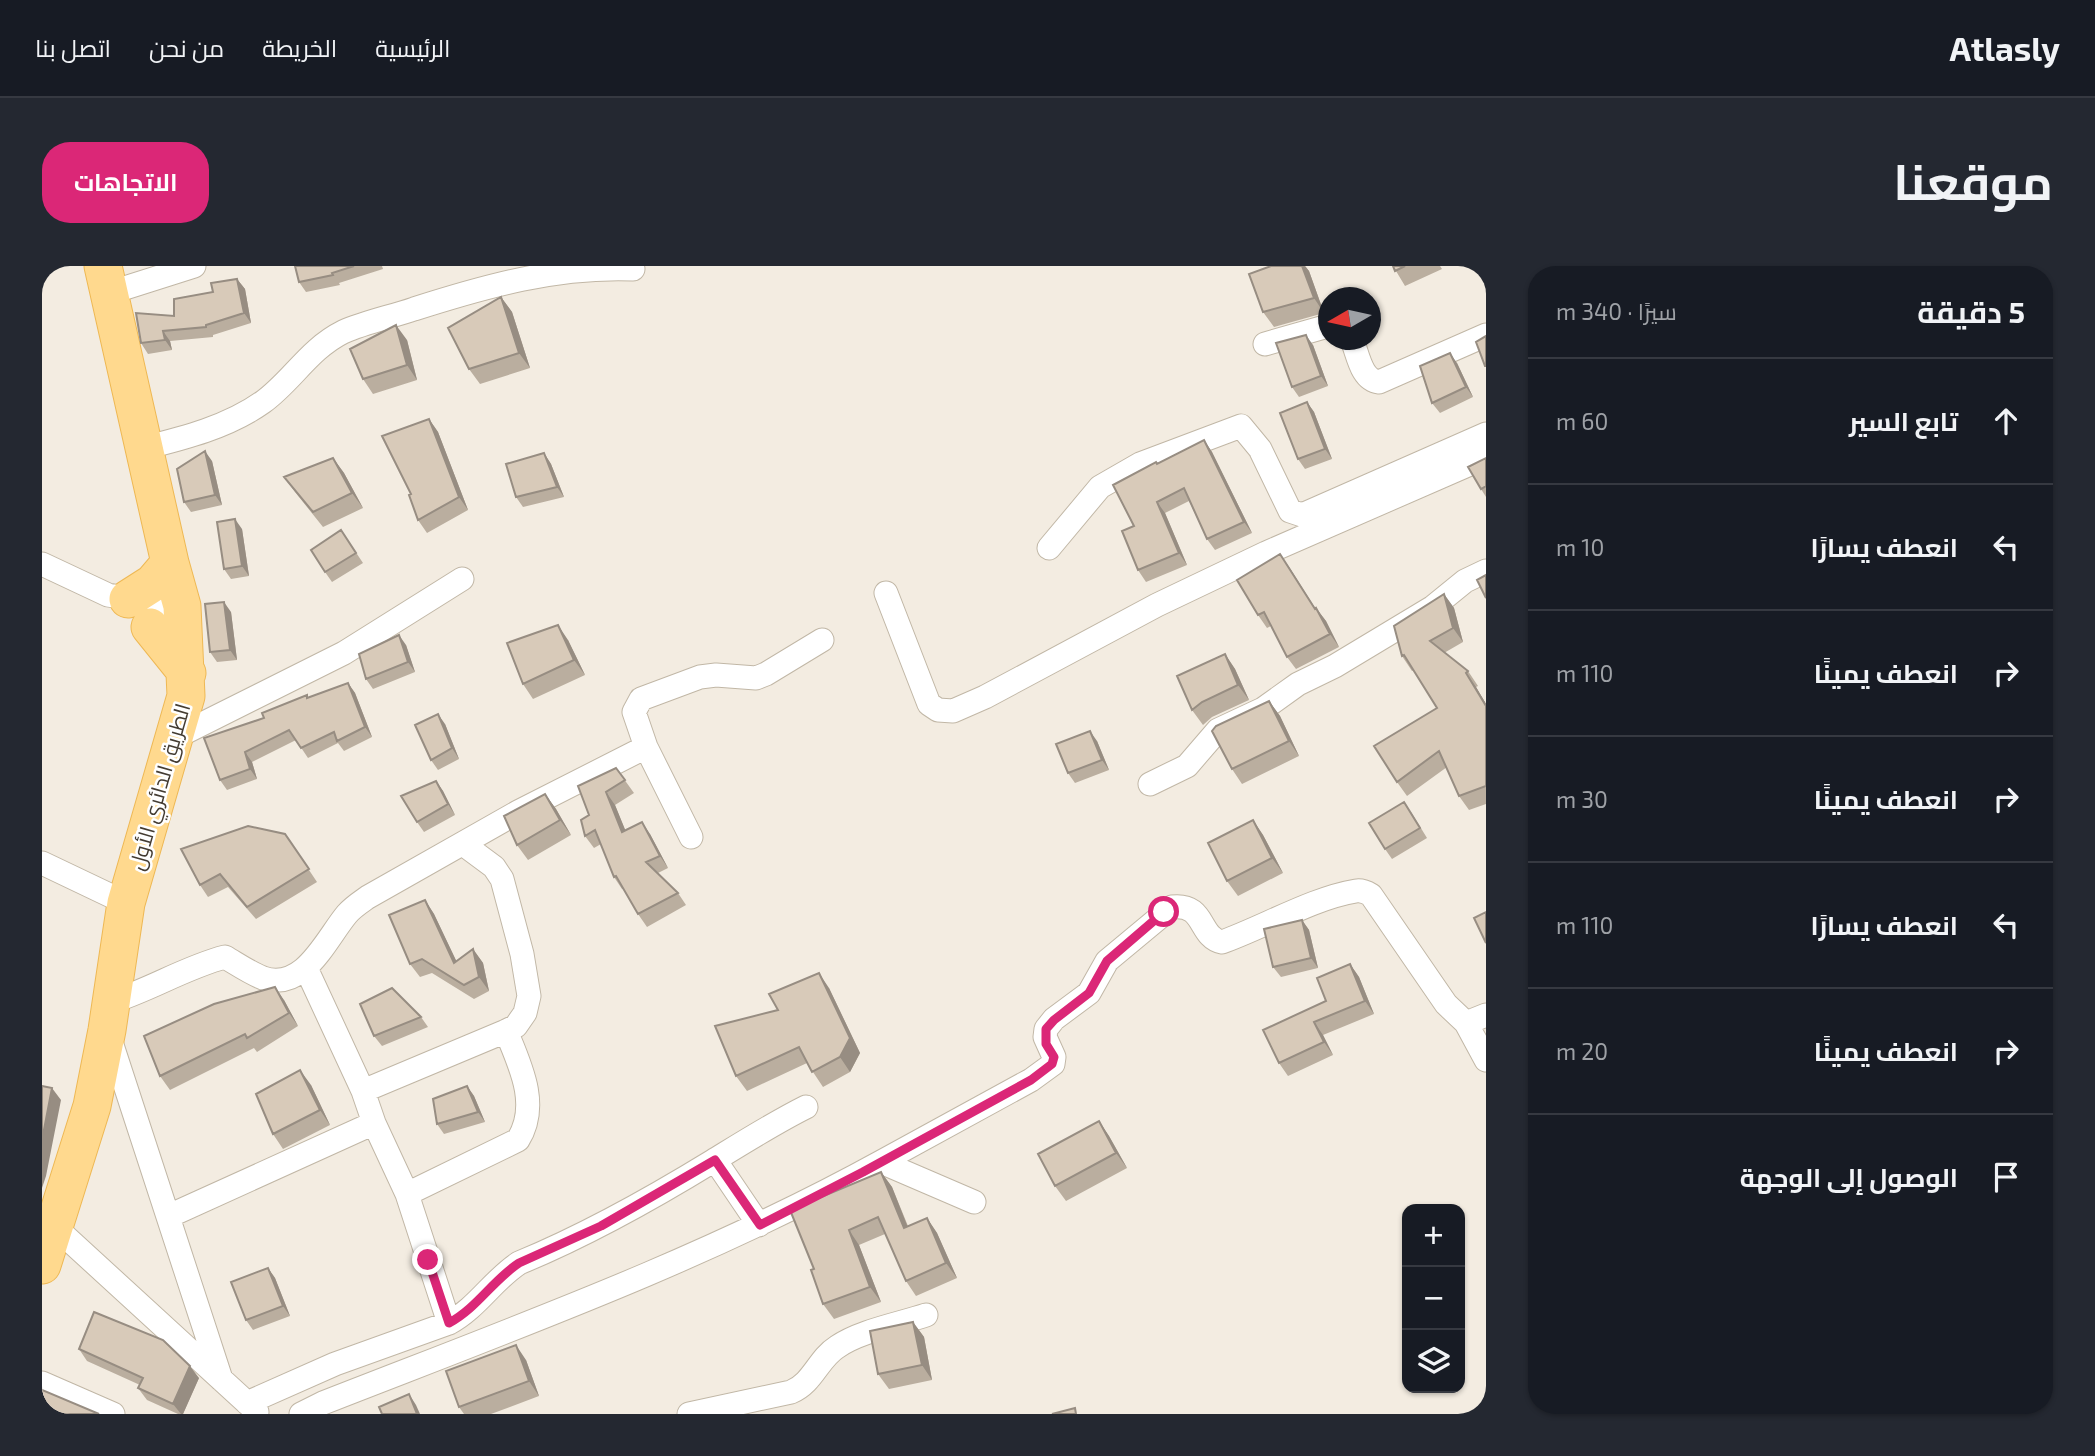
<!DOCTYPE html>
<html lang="ar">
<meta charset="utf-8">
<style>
body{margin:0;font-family:"Exo 2",Cairo,sans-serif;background:#242831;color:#f1f3f6;direction:rtl}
.controls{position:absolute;right:21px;bottom:21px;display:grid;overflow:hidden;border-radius:14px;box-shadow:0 2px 5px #0004}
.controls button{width:63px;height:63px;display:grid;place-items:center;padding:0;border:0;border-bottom:2px solid #363941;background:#171b24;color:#f1f3f6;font:35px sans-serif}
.compass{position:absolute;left:1276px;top:21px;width:63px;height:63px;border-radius:50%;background:#171b24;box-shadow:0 2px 5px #0004;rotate:261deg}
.stop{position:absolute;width:21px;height:21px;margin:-16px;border:5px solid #db2777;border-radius:50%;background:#fff}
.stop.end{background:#db2777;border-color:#fff;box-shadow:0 2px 7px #0008}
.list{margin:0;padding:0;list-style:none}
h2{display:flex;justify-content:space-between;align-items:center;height:91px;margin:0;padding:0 28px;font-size:30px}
h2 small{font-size:23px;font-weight:400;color:#9ea1a6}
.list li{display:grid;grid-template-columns:46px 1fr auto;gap:21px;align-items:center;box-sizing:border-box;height:126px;padding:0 28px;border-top:2px solid #363941}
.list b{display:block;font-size:26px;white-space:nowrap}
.list em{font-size:23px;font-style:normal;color:#9ea1a6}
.icon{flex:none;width:38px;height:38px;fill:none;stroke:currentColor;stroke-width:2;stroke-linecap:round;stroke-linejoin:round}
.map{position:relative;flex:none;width:1444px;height:1148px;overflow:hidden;direction:ltr;border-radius:28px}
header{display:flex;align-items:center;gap:42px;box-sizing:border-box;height:98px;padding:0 35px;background:#171b24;border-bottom:2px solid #363941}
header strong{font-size:33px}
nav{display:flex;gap:38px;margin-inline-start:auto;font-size:24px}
.intro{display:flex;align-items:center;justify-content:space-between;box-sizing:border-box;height:168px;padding:0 42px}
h1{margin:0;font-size:49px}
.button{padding:18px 32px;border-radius:28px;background:#db2777;color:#fff;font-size:24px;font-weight:700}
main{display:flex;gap:42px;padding:0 42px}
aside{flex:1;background:#171b24;border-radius:28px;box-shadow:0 2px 5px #0004}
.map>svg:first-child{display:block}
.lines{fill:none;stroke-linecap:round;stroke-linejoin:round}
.minor-casing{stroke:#c1b7a6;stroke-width:25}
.primary-casing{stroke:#eeb854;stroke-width:39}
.minor{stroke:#fff;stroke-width:23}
.primary{stroke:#ffd98e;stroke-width:37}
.wall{fill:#baae9f}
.shaded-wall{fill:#978d82}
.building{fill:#d8cab9;stroke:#978d82;stroke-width:2}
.route{stroke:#db2777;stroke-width:9}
.labels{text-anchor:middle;stroke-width:5;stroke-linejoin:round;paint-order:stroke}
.street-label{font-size:21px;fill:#443c32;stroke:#fff}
</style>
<header>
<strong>Atlasly</strong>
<nav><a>الرئيسية</a><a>الخريطة</a><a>من نحن</a><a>اتصل بنا</a></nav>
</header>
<div class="intro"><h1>موقعنا</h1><a class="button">الاتجاهات</a></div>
<main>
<aside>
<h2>5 دقيقة<small>سيرًا · 340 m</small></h2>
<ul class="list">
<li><svg class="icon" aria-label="ahead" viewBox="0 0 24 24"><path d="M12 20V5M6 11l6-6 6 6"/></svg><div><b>تابع السير</b></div><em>60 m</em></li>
<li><svg class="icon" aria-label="left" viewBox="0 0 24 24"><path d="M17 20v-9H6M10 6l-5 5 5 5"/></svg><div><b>انعطف يسارًا</b></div><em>10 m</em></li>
<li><svg class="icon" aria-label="right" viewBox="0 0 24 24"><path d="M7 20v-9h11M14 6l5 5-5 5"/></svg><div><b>انعطف يمينًا</b></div><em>110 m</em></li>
<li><svg class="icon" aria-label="right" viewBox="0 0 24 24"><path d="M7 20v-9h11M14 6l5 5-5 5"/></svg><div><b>انعطف يمينًا</b></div><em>30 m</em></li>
<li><svg class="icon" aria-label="left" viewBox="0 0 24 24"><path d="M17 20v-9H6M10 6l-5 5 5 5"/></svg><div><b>انعطف يسارًا</b></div><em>110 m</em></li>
<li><svg class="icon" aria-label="right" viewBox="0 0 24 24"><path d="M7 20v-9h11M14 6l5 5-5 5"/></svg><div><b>انعطف يمينًا</b></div><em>20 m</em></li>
<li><svg class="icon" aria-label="arrive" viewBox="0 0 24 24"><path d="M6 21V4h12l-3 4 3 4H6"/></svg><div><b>الوصول إلى الوجهة</b></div></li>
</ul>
</aside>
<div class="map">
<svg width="1444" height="1148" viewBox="0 0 1444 1148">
<rect width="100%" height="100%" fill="#f3ece1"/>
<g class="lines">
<defs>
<path id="minor" d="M67,27L152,0
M1310,74C1316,88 1319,114 1337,116L1444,69
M1223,78L1286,60
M102,182C142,172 186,161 221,136C250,115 267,83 301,66C323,56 349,51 372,43C444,20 515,0 591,3
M1007,282L1058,221L1098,198L1199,160L1218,183L1248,245L1260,249L1444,168
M0,298L66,329L140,340
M844,327L887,438L896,444L911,445L943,431L1115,339L1224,287L1444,191
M132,472L302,387L420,313
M604,481L592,446L599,433L658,411L674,409L714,412L724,408L780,374
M1108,518L1145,500L1176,464L1221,443L1256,418L1293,400L1391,341L1423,315L1444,305
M0,597L84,637
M264,702L321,825L332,857L365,928L407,1057
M69,736C108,724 144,701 183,691C195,698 208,707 221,712C262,726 284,673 305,648C311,641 319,636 326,631L476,546L604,481L649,571
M1424,757L1444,794
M67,770L179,1113
M321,825L464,765L474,760L483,747L487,730L480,688L460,613L452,601L421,578
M673,894L717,959
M839,896L989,814L1011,798L1012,791L1003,771L1004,763L1012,753L1047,727L1065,695L1130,641C1164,637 1156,671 1180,676C1222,661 1271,632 1314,625C1320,624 1324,626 1329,629L1404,738L1424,757L1444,749
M365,928L476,874C498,839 478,799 464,765
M127,950L332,857
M13,961L215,1146
M0,1117L71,1148
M205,1137L293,1098L407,1057C435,1042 451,1014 477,997C545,969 609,933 671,895C702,876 732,857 764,841
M259,1148L281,1137C470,1063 661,994 839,896L932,936
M647,1148L749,1126C771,1117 776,1093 795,1081C818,1065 857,1058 884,1049"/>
<path id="primary" d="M86,333L111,317L128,297
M108,361L145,407
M0,999L50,840L65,764L84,637L144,430L140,340L128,297L61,0"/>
</defs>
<use href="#minor" class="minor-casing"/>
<use href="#primary" class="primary-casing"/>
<use href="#minor" class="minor"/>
<use href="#primary" class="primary"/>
</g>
<path class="wall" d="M253,0H340L341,3L297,17L298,19L264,26L257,16Z
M1229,0H1263L1267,5L1282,47L1232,61L1221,46Z
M1351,0H1398L1400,3L1363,20Z
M195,13L203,23L209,57L171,69V71L128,75L130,84L106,88L99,77L132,50L171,26Z
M459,31L470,46L488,102L438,118L427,103Z
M365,74L375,114L331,128L321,113Z
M1271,79L1286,120L1257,131L1250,121Z
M1415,97L1431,131L1398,147L1390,137Z
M1265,136L1272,146L1290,193L1263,203L1256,193Z
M387,153L396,166L426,244L385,267L376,254L369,228Z
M1162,174L1170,186L1210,267L1173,284L1165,273L1147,235L1123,247L1145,299L1104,316L1096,304L1092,260L1115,198Z
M502,187L509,198L522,231L481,241L474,231Z
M291,192L302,207L321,242L281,261L253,226L242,211Z
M1444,192V231L1439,223Z
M170,195L180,239L149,246L142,236Z
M200,263L207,310L189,313L182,303Z
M299,264L321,297L290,316L283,306Z
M1247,301L1273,343L1274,342L1284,355L1297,381L1254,403L1245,391L1229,360L1225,362L1216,349Z
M1402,328L1412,342L1421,376L1402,387L1426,405L1436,420L1434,421L1444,438V538L1427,544L1417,530L1405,501L1365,530L1355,516L1395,442L1372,404L1370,405L1360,390Z
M189,346L195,394L175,396L168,386Z
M526,374L543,409L491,433L481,418Z
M364,379L373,406L331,423L324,413Z
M1183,388L1193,403L1207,434L1170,451L1161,459L1150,444Z
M306,417L313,427L330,471L302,485L296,477L266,492L254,474L210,496L215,513L185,524L178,514L222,452L265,429L266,432Z
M1227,435L1238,450L1257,490L1200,518L1190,503Z
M403,458L417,493L396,504L389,494Z
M1055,475L1067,504L1033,517L1026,507Z
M574,502L592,527L573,539L583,564L608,568L626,602L616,607L636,627L644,639L605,661L596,648L582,623H580L572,611L559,578L552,582L543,570L547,549Z
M394,515L401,525L413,549L382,566L375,556Z
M503,528L514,543L529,569L486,594L475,579Z
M1369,546L1385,572L1350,593L1343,583Z
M1211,554L1221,569L1241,607L1196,630L1185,615Z
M243,568L275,616L214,653L186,621L166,631L158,619Z
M383,634L392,648L414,695L431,683L441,697L447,725L432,733L390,707L378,711L368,698Z
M1260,654L1267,664L1276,702L1239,711L1231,701Z
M1308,698L1317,711L1332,748L1281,769L1291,789L1246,810L1237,797L1284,735Z
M787,722L818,787L808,806L781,821L765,797L705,825L694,810L736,744Z
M242,734L256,760L215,786L212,782L128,824L118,810Z
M379,751L386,761L340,780L332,770Z
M269,819L288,859L241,883L231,868Z
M425,820L432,830L443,856L402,868L395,858Z
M1057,855L1067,870L1085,902L1024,935L1013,920Z
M839,906L850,921L866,960L885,952L895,967L915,1012L874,1030L864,1015L843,968L817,979L839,1036L792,1053L781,1038L772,1003Z
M226,1002L233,1012L248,1050L211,1064L204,1054Z
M871,1056L882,1071L890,1114L847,1123L836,1108Z
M37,1083L157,1112L141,1148H136L105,1134L96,1122L98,1119L45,1095Z
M484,1094L497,1130L449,1148H422L417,1141Z"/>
<path class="shaded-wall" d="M1260,0H1263L1267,5L1282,47L1272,32Z
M195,13L203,23L209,57L202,47Z
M459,31L470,46L488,102L477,87Z
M354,59L365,74L375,114L365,99Z
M121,65L128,75L130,84L123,74Z
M1264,69L1271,79L1286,120L1279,110Z
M1408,87L1415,97L1431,131L1424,121Z
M1265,136L1272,146L1290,193L1283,183Z
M387,153L396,166L426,244L417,231Z
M1162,174L1170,186L1210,267L1202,256Z
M163,185L170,195L180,239L173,229Z
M502,187L509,198L522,231L515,221Z
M291,192L302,207L321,242L310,227Z
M1115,236L1123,247L1145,299L1137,287Z
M193,253L200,263L207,310L200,300Z
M1238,288L1247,301L1282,356L1273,343Z
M1402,328L1412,342L1421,376L1411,362Z
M182,336L189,346L195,394L188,384Z
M1274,342L1284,355L1297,381L1288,368Z
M516,359L526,374L543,409L532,394Z
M357,369L364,379L373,406L366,396Z
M1183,388L1193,403L1207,434L1196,419Z
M1424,407L1434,421L1444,438V440Z
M306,417L313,427L330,471L323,461Z
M1227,435L1238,450L1257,490L1247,475Z
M396,448L403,458L417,493L410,482Z
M1048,465L1055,475L1067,504L1060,494Z
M203,486L210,496L215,513L208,503Z
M394,515L401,525L413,549L406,538Z
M564,526L573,539L589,578L580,566Z
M503,528L514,543L529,569L518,554Z
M1211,554L1221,569L1241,607L1230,592Z
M600,556L608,568L626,602L618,590Z
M383,634L392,648L422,711L412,697Z
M1260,654L1267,664L1276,702L1269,692Z
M431,683L441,697L447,725L437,711Z
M1308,698L1317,711L1332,748L1323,735Z
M777,707L787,722L818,787L808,806L798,791Z
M233,721L242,734L256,760L247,747Z
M1272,756L1281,769L1291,789L1282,776Z
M258,804L269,819L288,859L278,844Z
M425,820L432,830L443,856L436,846Z
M10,822L19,834L4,910L0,922V874Z
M1057,855L1067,870L1085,902L1074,887Z
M839,906L850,921L872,977L862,962Z
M885,952L895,967L915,1012L904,997Z
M807,964L817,979L839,1036L828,1021Z
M226,1002L233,1012L248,1050L241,1040Z
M871,1056L882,1071L890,1114L880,1099Z
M474,1079L484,1094L497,1130L487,1115Z
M148,1100L157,1112L141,1148H139L131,1138Z
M367,1128L374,1139L378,1148H375Z"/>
<path class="building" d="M253,0H312L290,7L291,9L257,16Z
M1229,0H1260L1272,32L1221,46L1207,8Z
M1351,0H1363L1353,5Z
M195,13L202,47L164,59V61L121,65L123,74L99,77L94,47L132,50V33L171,26L169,17Z
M459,31L477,87L427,103L406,62Z
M354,59L365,99L321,113L308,83Z
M1264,69L1279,110L1250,121L1234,77Z
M1444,70V100H1443L1434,76Z
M1408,87L1424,121L1390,137L1378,100Z
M1265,136L1283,183L1256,193L1238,147Z
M387,153L417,231L376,254L367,229L369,228L340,170Z
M1162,174L1202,256L1165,273L1142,222L1115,236L1137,287L1096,304L1080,265L1092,260L1071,219L1114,196L1115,198Z
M163,185L173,229L142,236L135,203Z
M502,187L515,221L474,231L464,198Z
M291,192L310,227L271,246L242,211Z
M1444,192V220L1439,223L1426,201Z
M193,253L200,300L182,303L175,256Z
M299,264L314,287L283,306L269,284Z
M1238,288L1273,343L1274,342L1288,368L1245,391L1222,346L1216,349L1195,314Z
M1444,309V332L1435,314Z
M1402,328L1411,362L1388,375L1426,405L1424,407L1444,440V520L1417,530L1397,485L1355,516L1332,480L1395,442L1362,389L1360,390L1352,360Z
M182,336L188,384L168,386L163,338Z
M516,359L532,394L481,418L465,377Z
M357,369L366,396L324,413L317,388Z
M1183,388L1196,419L1160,436L1150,444L1135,410Z
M306,417L323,461L295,475L292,466L259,482L247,464L203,486L208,503L178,514L162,472L222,452L220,447L265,429V432Z
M1227,435L1247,475L1190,503L1170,465L1174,460Z
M396,448L410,482L389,494L373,459Z
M1048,465L1060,494L1026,507L1014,478Z
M574,502L583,514L564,526L580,566L600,556L618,590L604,596L636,627L596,648L574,610L572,611L553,564L543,570L539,554L547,549L536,520Z
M394,515L406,538L375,556L359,530Z
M503,528L518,554L475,579L462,550Z
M1362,536L1378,562L1343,583L1327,557Z
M1211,554L1230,592L1185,615L1166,577Z
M206,560L243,568L267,603L205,641L178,608L158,619L139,583Z
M383,634L412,697L431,683L437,711L422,719L380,693L368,698L347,649Z
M1444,646V677L1432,652Z
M1260,654L1269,692L1231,701L1222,663Z
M1308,698L1323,735L1272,756L1282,776L1237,797L1221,764L1284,735L1275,712Z
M777,707L808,772L798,791L770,806L757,781L694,810L673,760L736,744L727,728Z
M233,721L247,747L205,772L203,768L118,810L102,770L172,738Z
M350,722L379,751L332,770L318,738Z
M258,804L278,844L231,868L214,828Z
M0,820L10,822L0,874Z
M425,820L436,846L395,858L391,833Z
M1057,855L1074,887L1013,920L996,888Z
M839,906L862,962L885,952L904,997L864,1015L836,951L807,964L828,1021L781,1038L769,1004L772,1003L748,944Z
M226,1002L241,1040L204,1054L189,1016Z
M52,1046L121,1074L148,1100L131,1138L96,1122L101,1112L37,1083Z
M871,1056L880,1099L836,1108L828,1065Z
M474,1079L487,1115L417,1141L404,1105Z
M0,1124L57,1148H0Z
M367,1128L375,1148H340L337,1141Z
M1033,1142L1034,1148H1010Z"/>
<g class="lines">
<path class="route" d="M386,994L407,1057C435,1042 451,1014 477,997L559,960L673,894L718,959L821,906L989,814L1010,798L1012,791L1004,778V763L1012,754L1047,727L1065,695L1122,646"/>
</g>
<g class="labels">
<g class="street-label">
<text transform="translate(118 521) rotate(-74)" y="7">الطريق الدائري الأول</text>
</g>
</g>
</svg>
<div class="controls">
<button>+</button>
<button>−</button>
<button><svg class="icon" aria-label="layers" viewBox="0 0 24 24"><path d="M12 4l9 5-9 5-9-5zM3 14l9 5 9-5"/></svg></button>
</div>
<svg class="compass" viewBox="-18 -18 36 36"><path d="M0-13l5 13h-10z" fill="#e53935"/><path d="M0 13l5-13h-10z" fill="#9ea1a6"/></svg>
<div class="stop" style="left:1122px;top:646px"></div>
<div class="stop end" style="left:386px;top:994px"></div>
</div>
</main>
